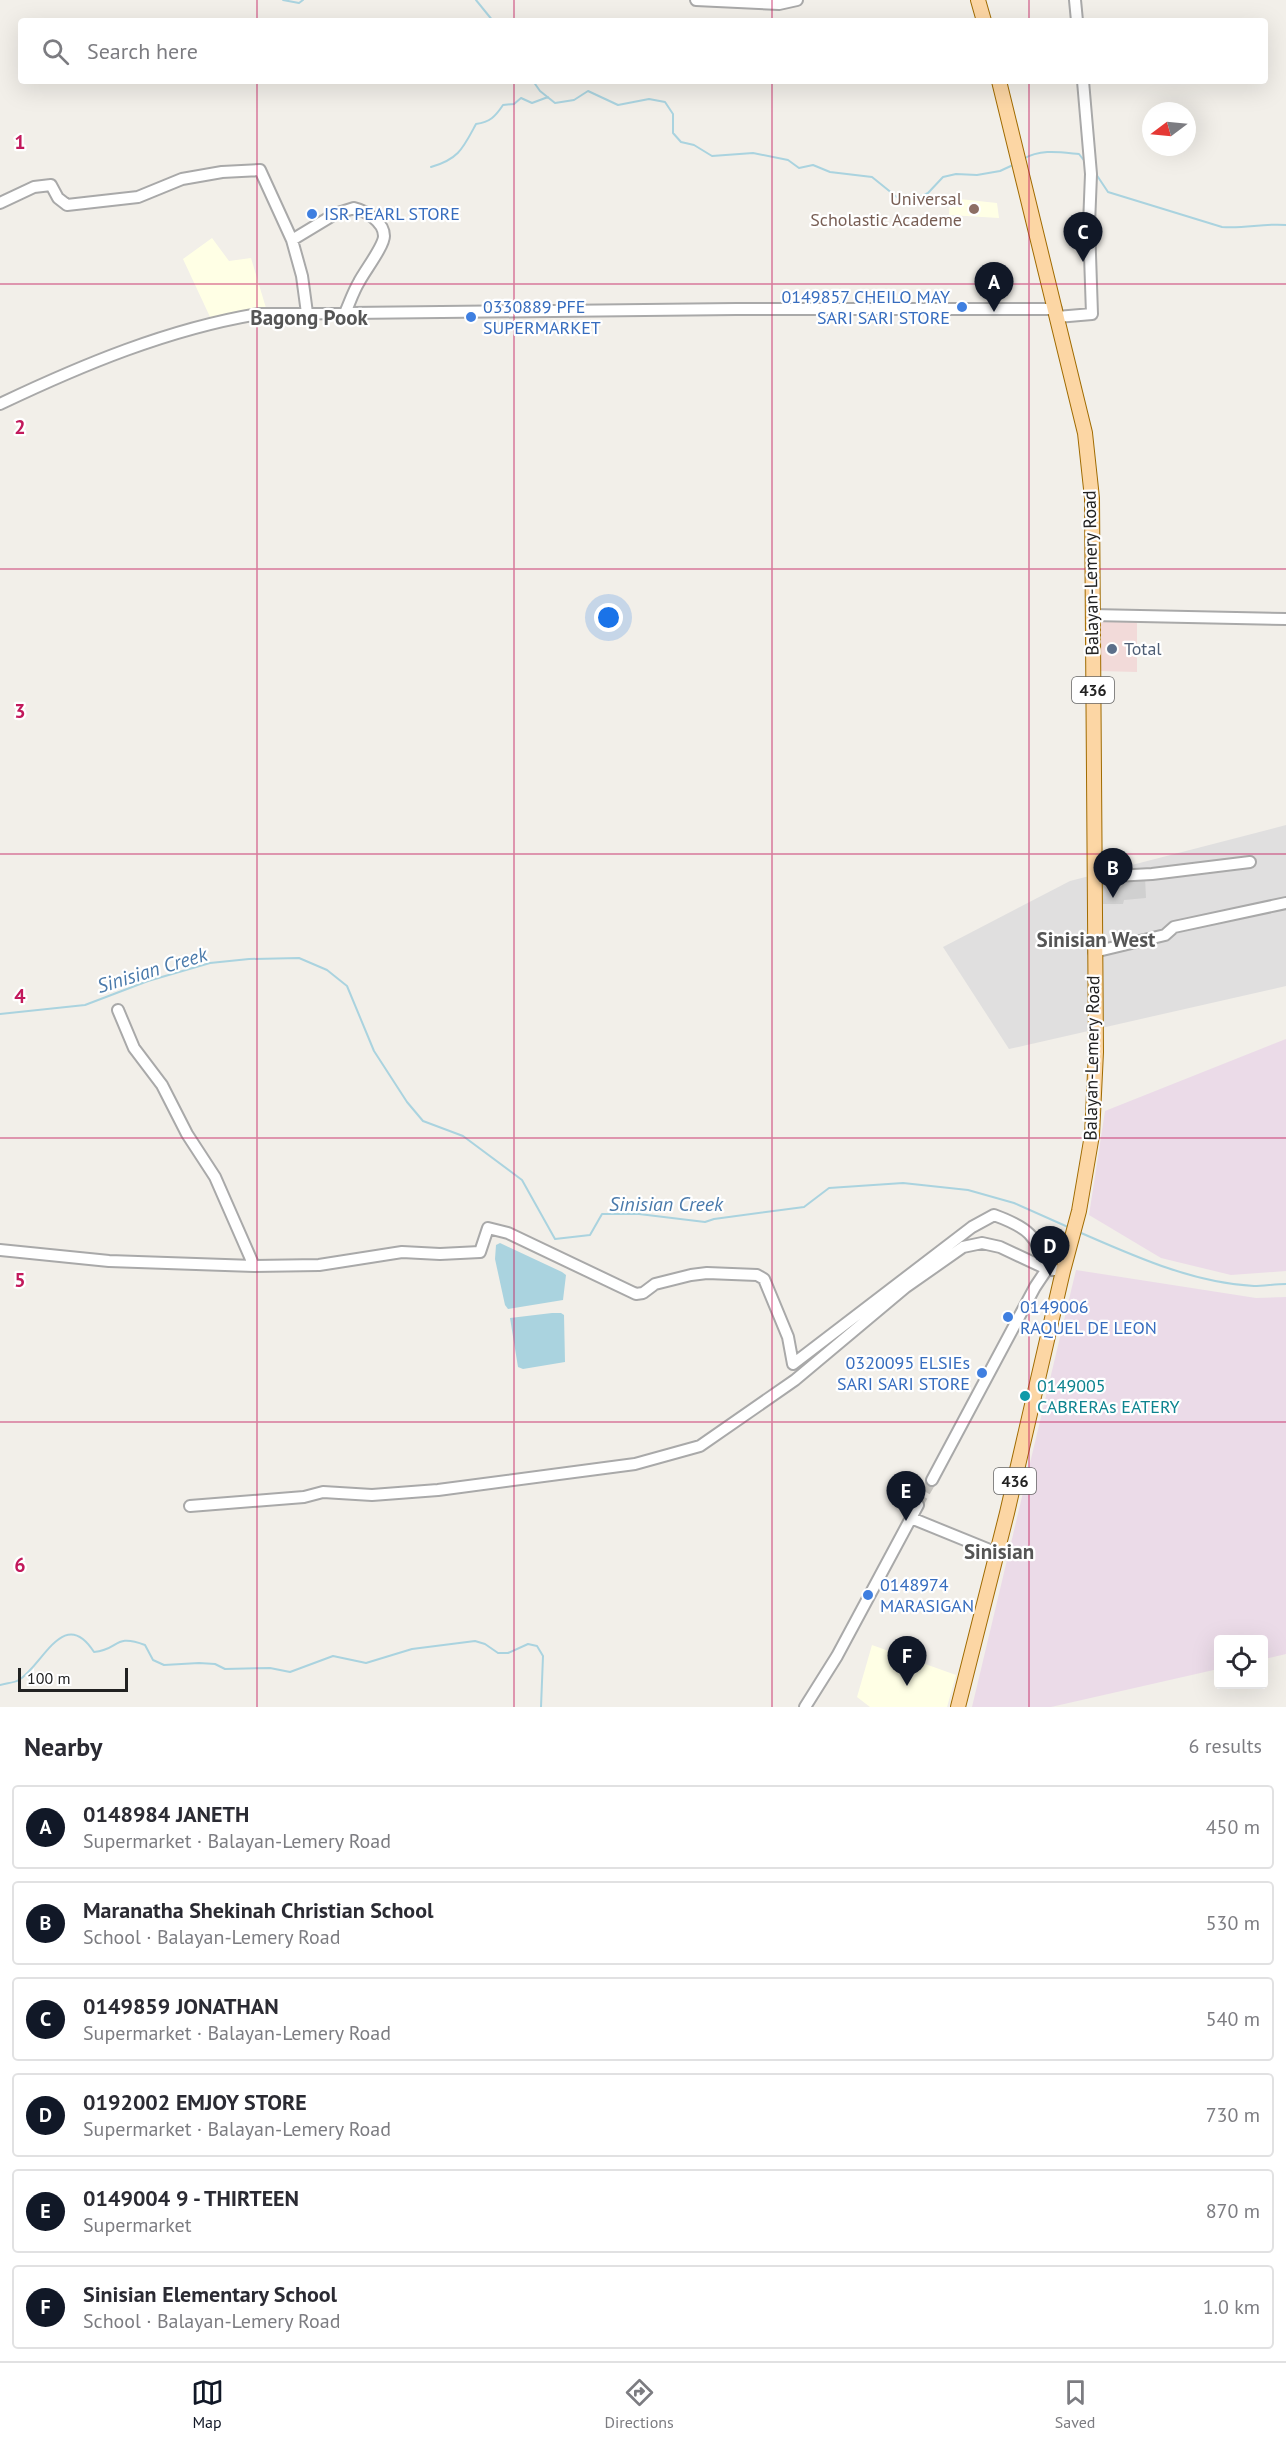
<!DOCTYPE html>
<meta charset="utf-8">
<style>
body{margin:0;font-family:"PT Sans",sans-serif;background:#f2f2f3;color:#2b2b33}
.controls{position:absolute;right:18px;bottom:18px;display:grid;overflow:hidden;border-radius:6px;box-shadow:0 6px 24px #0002}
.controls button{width:54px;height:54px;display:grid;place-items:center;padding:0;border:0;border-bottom:2px solid #e1e1e2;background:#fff;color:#2b2b33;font:30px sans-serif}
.compass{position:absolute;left:1142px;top:102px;width:54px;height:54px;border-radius:50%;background:#fff;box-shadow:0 6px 24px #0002;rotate:254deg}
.scale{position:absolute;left:18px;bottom:15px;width:110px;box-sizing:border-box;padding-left:6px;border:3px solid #222;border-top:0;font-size:16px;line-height:21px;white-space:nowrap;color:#222;-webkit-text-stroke:4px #fff;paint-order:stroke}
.you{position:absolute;left:609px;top:618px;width:21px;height:21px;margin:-15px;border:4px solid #fff;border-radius:50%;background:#1a73e8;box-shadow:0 0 0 9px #1a73e833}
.badge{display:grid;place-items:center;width:39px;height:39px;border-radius:50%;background:#111827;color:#fff;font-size:20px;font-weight:700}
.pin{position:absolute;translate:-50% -50px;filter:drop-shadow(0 2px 3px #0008)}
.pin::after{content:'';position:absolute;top:32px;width:21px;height:18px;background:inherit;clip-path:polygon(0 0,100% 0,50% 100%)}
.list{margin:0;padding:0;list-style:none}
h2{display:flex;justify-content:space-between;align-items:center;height:78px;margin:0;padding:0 24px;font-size:26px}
h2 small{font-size:20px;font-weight:400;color:#7c7c81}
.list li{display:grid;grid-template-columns:39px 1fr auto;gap:18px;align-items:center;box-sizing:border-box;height:84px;margin:0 12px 12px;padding:0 12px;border:2px solid #e1e1e2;border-radius:6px}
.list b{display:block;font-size:22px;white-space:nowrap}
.list p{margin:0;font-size:20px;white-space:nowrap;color:#7c7c81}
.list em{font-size:20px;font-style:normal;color:#7c7c81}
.icon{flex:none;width:33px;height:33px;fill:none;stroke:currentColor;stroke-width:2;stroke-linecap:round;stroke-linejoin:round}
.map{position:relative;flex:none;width:1286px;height:1707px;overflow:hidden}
.search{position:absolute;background:#fff;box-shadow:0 6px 24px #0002;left:18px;right:18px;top:18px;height:66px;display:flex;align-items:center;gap:15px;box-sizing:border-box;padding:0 21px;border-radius:6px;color:#7c7c81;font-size:22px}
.sheet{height:654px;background:#fff}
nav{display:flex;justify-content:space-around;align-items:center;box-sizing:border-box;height:84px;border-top:2px solid #e1e1e2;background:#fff;font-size:16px;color:#7c7c81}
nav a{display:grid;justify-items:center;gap:3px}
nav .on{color:#111827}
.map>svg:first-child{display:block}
.residential{fill:#e0dfdf}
.commercial{fill:#f2dad9}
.industrial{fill:#ebdbe8}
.education{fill:#ffffe5}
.religious{fill:#d0d0d0}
.water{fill:#aad3df}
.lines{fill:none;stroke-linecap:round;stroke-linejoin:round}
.stream{stroke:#aad3df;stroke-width:2}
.minor-tunnel{stroke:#c8c6c1;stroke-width:10;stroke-dasharray:10 5;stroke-linecap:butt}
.minor-casing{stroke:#a9a9a9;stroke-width:14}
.major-casing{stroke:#a06b00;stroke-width:16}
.minor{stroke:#fff;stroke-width:10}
.major{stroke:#fcd6a4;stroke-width:14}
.grid{fill:none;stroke:#c2185b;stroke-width:1.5;stroke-opacity:0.55}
.education-dot{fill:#8d6e63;stroke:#fff;stroke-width:2}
.shop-dot{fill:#3f7fe0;stroke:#fff;stroke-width:2}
.service-dot{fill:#5c6f8a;stroke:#fff;stroke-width:2}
.culture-dot{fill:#0f9aa8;stroke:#fff;stroke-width:2}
.labels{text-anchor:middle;stroke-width:4.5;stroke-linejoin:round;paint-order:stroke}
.shield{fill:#fff;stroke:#646464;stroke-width:1.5}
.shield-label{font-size:16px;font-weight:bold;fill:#222}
.education-label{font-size:18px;fill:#785e54;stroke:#fff;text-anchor:end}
.shop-label{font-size:18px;fill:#366cbe;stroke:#fff;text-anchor:start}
.street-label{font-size:18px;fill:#222;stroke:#fff}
.service-label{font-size:18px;fill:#4e5e75;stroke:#fff;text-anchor:start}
.culture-label{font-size:18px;fill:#0d838f;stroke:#fff;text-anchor:start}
.water-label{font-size:20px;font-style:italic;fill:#4a7aab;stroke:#fff}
.quarter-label{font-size:21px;font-weight:bold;fill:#555;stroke:#fff}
.grid-label{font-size:20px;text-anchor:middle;font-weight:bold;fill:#c2185b;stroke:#fff;stroke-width:4.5;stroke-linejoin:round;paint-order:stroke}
</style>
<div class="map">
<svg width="1286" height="1707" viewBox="0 0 1286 1707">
<rect width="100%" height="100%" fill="#f2efe9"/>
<path class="residential" d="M1286,825V986L1009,1049L943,947L1070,881Z"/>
<path class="commercial" d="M1099,619L1137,620V672L1099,671Z"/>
<path class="industrial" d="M1286,1039V1271L1231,1275L1161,1258L1089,1215L1105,1111Z
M1076,1270L1256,1298L1286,1297V1654L1264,1659V1640H1218V1669L1051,1707H972Z"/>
<path class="education" d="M950,198L997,203L999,218L949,215Z
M212,238L229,261L251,258L266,308L243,310L211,319L183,259Z
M872,1645L956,1675L947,1707H870L857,1697Z"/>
<path class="religious" d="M1145,877L1146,898L1124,900L1123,904H1102V879Z"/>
<path class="water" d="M500,1243L562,1272L566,1275L563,1300L508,1309L505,1305L495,1259L496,1245Z
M552,1313H561L564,1315L565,1362L523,1369L518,1367L510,1318Z"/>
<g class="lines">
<path class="stream" d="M283,0L299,3L303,0
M476,0L493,21
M533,81L540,91L555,103L574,100L588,91L618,105L649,99L665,102L673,114V133L681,142L694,145L712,156L753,153L788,160L799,168L813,165L830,172L872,177L898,198L912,201L928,193L943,177L956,174L977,175L1000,171L1013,165
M1023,159C1041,149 1058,152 1079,154L1086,163
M431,167C459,159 463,148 476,124C490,122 495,117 503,105L514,104L521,98L532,103L548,97
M1096,174L1108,192L1222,227C1244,229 1264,223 1286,225
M0,1014L85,1005L148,981L210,963L249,959L299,958L327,970L347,986L374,1051L407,1102L423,1121L463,1136L522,1180L555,1239L590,1235L602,1214H639L705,1222L714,1219L804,1207L829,1188L903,1183L968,1190L1014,1203L1068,1227
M1079,1232C1134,1256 1193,1283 1254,1286C1264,1286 1275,1284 1286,1284
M0,1685C6,1683 14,1683 19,1680C43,1665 64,1605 94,1652C120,1650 113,1633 145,1645L153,1660L164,1665L199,1663L215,1664L225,1669L270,1668L290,1672L333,1656L366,1663L412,1649L475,1641L485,1644L498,1653H508L528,1644L537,1646L543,1656L541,1707"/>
<path class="minor-tunnel" d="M918,1505L932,1480"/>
<defs>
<path id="minor" d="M696,0L779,4L797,0
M1075,0L1077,21
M0,203L34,187L51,185L58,198L67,205L138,197L182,179L222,172L260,170L292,240L335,214L354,208C366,211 384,222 384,236C384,246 364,272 359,282C353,292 350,302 345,313
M292,240L302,276L307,313
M1057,317L1092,314L1089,225L1091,174L1083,81
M0,404C82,365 168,329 258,314L736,309H1056
M1092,615L1286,619
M1096,877L1152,874L1250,862
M1094,952L1165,935L1174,927L1286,903
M118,1010L134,1048L162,1085L187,1134L215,1177L254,1266
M0,1250L109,1261L254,1266L319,1265L402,1252L440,1254L480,1252L488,1228L508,1233L636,1294L643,1293L655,1284L691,1275L707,1273L757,1275L764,1279L788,1337L793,1364L972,1227L994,1215C1027,1227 1037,1235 1047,1269
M932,1480L1035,1287L1047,1269L1063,1271
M190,1506L304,1497L323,1492L372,1495L438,1490L635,1464L700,1446L795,1380L906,1287L963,1247L982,1243L1000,1247L1047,1269
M911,1518L997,1553
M805,1707L837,1656L918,1505"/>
<path id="major" d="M978,0L984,21
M958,1707L1007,1513L1063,1271L1079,1211L1092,1135L1096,1052L1092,498L1085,433L999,81"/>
</defs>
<use href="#minor" class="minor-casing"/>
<use href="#major" class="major-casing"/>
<use href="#minor" class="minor"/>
<use href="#major" class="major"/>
</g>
<path class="grid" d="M257,0V21M514,0V21M772,0V21M1029,0V21M257,81V1707M514,81V1707M772,81V1707M1029,81V1707M0,284H1286M0,569H1286M0,854H1286M0,1138H1286M0,1422H1286"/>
<circle class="education-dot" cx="974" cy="209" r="6"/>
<g class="shop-dot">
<circle cx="312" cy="214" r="6"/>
<circle cx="962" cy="307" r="6"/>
<circle cx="471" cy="317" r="6"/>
<circle cx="1008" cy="1317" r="6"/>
<circle cx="982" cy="1373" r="6"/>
<circle cx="868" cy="1595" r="6"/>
</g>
<circle class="service-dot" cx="1112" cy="649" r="6"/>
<circle class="culture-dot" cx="1025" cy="1396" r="6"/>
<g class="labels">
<g class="shield">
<rect x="1072" y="677" width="42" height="26" rx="4.5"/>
<rect x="994" y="1468" width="42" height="26" rx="4.5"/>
</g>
<g class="shield-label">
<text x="1093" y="696">436</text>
<text x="1015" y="1487">436</text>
</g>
<g class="education-label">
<text x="962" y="205">Universal<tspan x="962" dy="21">Scholastic Academe</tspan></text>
</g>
<g class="shop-label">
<text x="324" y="220">ISR PEARL STORE</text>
<text x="950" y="303" text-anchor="end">0149857 CHEILO MAY<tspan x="950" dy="21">SARI SARI STORE</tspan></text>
<text x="483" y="313">0330889 PFE<tspan x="483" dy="21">SUPERMARKET</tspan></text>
<text x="1020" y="1313">0149006<tspan x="1020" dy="21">RAQUEL DE LEON</tspan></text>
<text x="970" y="1369" text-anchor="end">0320095 ELSIEs<tspan x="970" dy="21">SARI SARI STORE</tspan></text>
<text x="880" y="1591">0148974<tspan x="880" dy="21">MARASIGAN</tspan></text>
</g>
<g class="street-label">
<text transform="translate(1091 573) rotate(-91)" y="6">Balayan-Lemery Road</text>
<text transform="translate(1092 1058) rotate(-89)" y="6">Balayan-Lemery Road</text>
</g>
<g class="service-label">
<text x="1124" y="655">Total</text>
</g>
<g class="culture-label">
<text x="1037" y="1392">0149005<tspan x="1037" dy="21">CABRERAs EATERY</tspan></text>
</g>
<g class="water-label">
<text transform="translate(152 970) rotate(-17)" y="7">Sinisian Creek</text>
<text x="666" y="1211">Sinisian Creek</text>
</g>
<g class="quarter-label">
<text x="309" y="325">Bagong Pook</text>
<text x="1096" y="947">Sinisian West</text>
<text x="999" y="1559">Sinisian</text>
</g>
</g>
<g class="grid-label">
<text x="20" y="149">1</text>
<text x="20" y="434">2</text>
<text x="20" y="718">3</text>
<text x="20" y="1003">4</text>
<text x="20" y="1287">5</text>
<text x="20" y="1572">6</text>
</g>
</svg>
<div class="controls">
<button><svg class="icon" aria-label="locate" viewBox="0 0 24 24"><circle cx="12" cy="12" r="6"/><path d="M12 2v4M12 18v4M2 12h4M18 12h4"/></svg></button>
</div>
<svg class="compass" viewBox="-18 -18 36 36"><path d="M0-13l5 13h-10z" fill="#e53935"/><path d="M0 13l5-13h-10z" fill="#7c7c81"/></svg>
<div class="scale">100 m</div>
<div class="you"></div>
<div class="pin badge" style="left:994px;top:312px">A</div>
<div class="pin badge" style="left:1113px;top:898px">B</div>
<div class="pin badge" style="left:1083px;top:262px">C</div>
<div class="pin badge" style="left:1050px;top:1276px">D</div>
<div class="pin badge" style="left:906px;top:1521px">E</div>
<div class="pin badge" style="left:907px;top:1686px">F</div>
<div class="search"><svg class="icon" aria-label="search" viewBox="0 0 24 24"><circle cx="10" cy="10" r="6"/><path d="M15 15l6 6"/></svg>Search here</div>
</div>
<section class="sheet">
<h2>Nearby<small>6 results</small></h2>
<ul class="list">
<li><span class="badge">A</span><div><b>0148984 JANETH</b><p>Supermarket · Balayan-Lemery Road</p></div><em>450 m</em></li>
<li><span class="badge">B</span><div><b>Maranatha Shekinah Christian School</b><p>School · Balayan-Lemery Road</p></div><em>530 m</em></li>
<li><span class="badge">C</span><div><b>0149859 JONATHAN</b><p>Supermarket · Balayan-Lemery Road</p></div><em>540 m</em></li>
<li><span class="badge">D</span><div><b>0192002 EMJOY STORE</b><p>Supermarket · Balayan-Lemery Road</p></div><em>730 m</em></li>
<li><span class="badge">E</span><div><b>0149004 9 - THIRTEEN</b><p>Supermarket</p></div><em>870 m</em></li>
<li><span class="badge">F</span><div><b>Sinisian Elementary School</b><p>School · Balayan-Lemery Road</p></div><em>1.0 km</em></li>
</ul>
</section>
<nav>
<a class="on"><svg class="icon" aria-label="map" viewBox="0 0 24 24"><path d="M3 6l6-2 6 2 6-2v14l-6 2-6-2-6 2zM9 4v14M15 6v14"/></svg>Map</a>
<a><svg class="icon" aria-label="directions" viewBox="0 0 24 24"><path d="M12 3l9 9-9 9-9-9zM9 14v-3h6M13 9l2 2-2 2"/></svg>Directions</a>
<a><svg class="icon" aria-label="saved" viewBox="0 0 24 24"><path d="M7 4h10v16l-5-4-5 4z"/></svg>Saved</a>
</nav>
